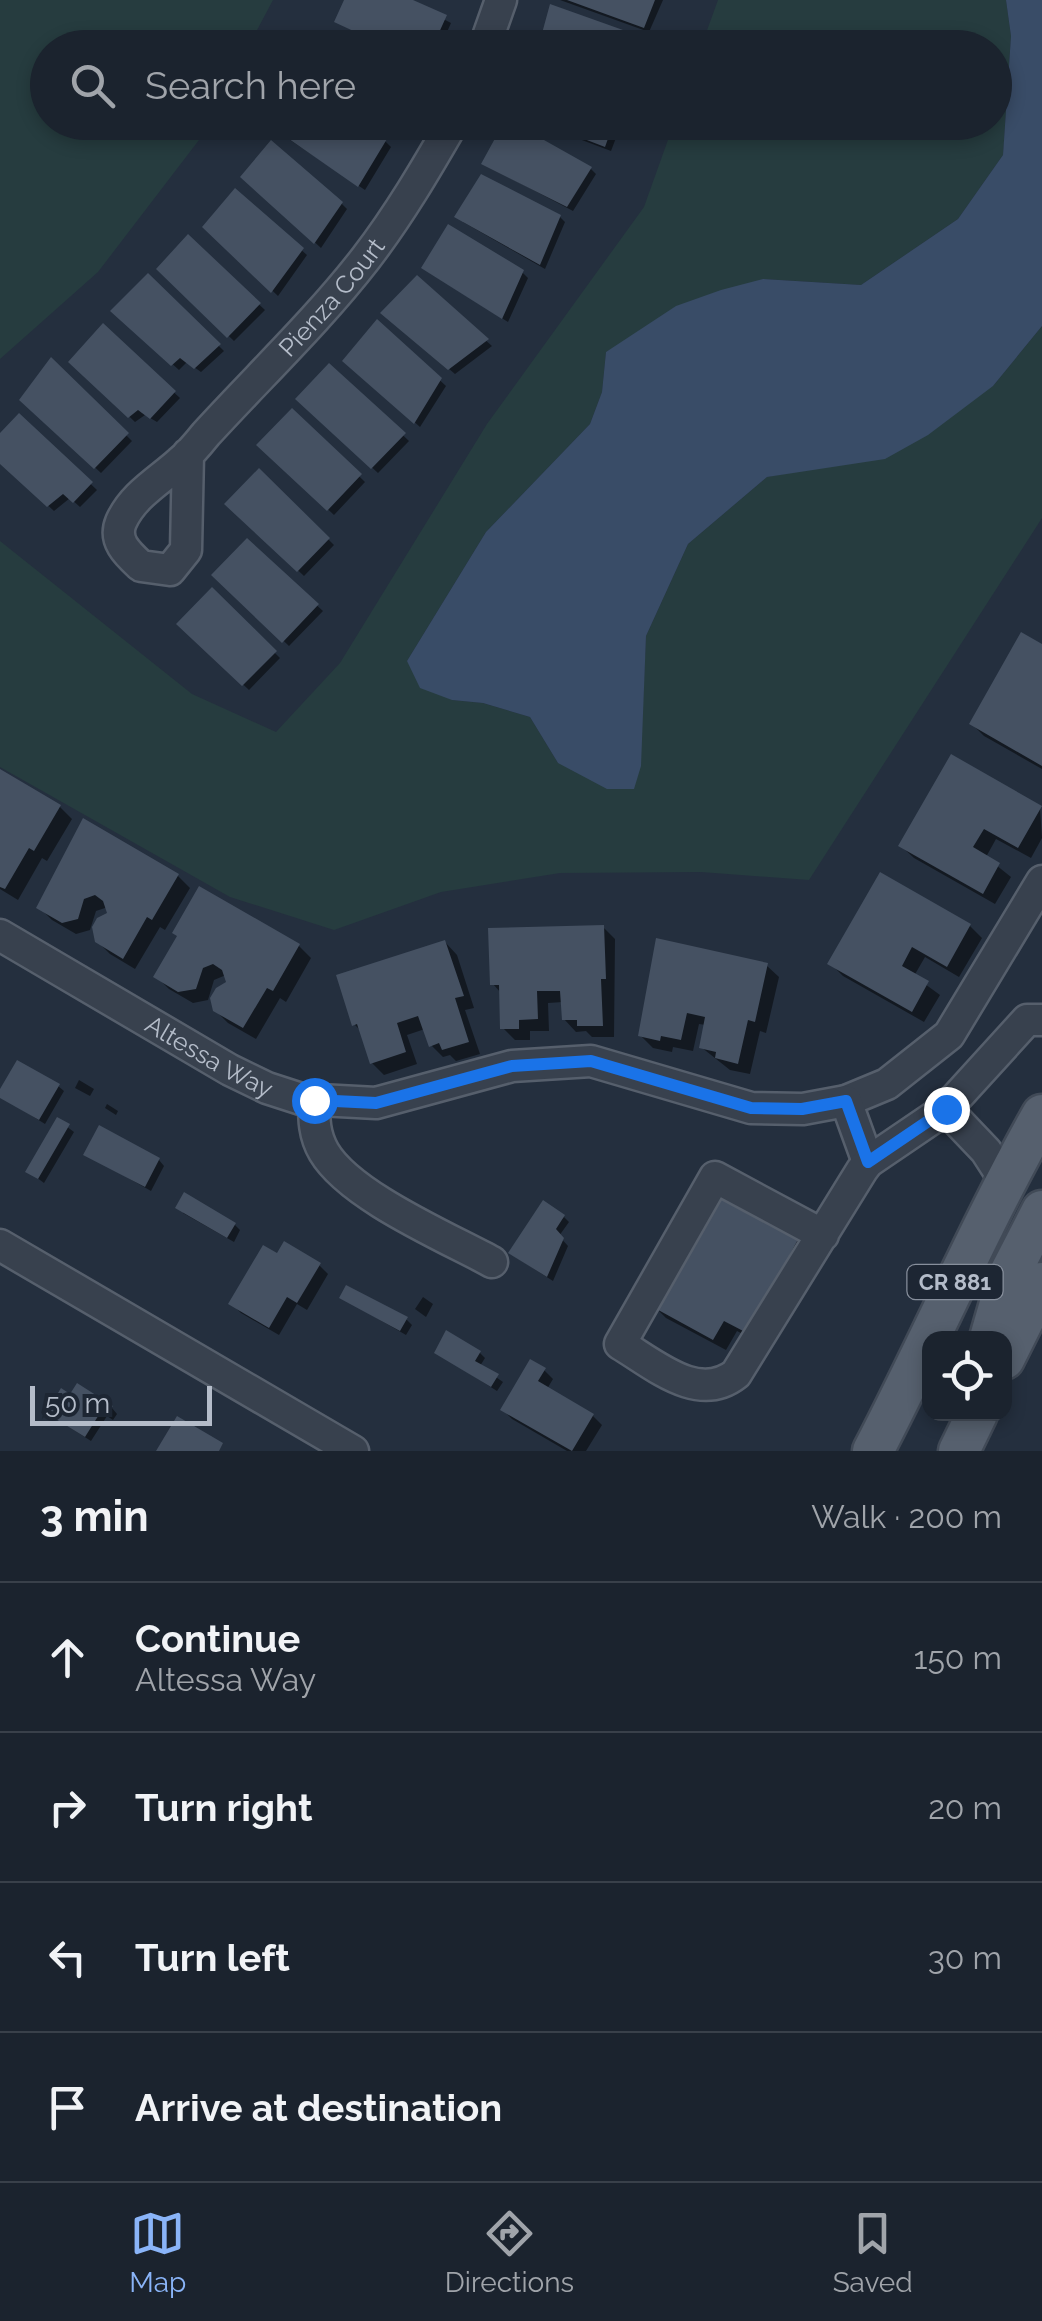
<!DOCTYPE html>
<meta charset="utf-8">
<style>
body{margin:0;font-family:Raleway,sans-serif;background:#282f3a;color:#f1f3f6}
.controls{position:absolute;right:30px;bottom:30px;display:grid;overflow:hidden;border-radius:20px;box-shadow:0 5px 15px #0003}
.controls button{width:90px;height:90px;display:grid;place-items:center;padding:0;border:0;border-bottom:2px solid #39404a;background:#1b232e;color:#f1f3f6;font:50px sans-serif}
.scale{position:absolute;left:30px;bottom:25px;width:182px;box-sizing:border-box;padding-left:10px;border:5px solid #b4bcc9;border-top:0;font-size:28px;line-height:35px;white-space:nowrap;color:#b4bcc9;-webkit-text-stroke:8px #1d2633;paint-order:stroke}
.stop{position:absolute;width:30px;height:30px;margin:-22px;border:8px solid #1a73e8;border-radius:50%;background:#fff}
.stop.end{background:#1a73e8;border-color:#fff;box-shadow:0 2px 10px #0008}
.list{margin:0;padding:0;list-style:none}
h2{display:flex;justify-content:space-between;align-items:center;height:130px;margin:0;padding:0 40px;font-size:42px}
h2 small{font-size:32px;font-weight:400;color:#a0a4aa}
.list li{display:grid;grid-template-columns:65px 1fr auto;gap:30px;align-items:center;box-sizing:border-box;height:150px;padding:0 40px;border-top:2px solid #39404a}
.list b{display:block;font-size:38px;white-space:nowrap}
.list p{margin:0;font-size:32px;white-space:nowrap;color:#a0a4aa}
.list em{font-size:32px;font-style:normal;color:#a0a4aa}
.icon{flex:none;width:55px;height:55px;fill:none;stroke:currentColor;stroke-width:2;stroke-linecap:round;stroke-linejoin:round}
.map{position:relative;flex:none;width:1042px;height:1451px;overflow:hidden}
.search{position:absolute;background:#1b232e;box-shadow:0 5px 15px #0003;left:30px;right:30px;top:30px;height:110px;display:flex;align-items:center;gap:25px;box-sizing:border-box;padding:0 35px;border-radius:55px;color:#a0a4aa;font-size:38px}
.sheet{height:730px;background:#1b232e}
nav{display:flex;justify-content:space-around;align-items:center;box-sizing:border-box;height:140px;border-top:2px solid #39404a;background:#1b232e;font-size:28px;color:#a0a4aa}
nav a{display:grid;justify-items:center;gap:5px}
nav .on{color:#8ab4f8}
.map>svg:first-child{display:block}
.green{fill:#263c3f}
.water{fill:#394c67}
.shadow{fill:#0007}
.building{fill:#455162}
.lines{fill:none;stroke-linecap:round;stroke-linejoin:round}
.minor-casing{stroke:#565f6c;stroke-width:35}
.major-casing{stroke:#414a57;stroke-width:45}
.minor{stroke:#38414e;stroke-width:30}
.major{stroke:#56606e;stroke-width:40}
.route{stroke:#1a73e8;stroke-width:12}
.labels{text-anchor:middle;stroke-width:8;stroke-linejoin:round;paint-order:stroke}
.shield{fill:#1d2633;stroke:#878f9c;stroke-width:2.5}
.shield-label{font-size:22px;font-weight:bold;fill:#b4bcc9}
.street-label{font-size:25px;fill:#b4bcc9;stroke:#1d2633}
</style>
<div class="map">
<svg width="1042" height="1451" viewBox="0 0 1042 1451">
<rect width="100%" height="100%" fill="#242f3e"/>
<path class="green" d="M0,0H273L248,47L48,48V122L208,123L199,140L98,272L0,359Z
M718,0H1006L1011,36L1003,155L958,219L861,285L763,279L606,352L602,392L590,424L486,532L407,661L452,700L483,703L530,717L558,763L640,766L646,636L688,544L767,477L821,467L993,386L1042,326V518L809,880L701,872L560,873L441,892L334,930L230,897L0,767V541L192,694L276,732L340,663L487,424L644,207L674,123L994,122V48L701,47Z"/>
<path class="water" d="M1006,0H1042V326L993,386L928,435L885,459L767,477L688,544L646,636L641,766L634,789H607L558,763L530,717L483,703L452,700L420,688L407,661L486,532L590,424L602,392L606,352L676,306L721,290L763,279L861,285L958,219L1003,155L1011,36Z"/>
<path class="shadow" d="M347,0H407L451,23L440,48H387L337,21Z
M560,0H663L649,32Z
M384,122H407L401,132Z
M534,122H622L611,151Z
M284,136L385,141L391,147L365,190Z
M484,164L591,169L596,174L573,211Z
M244,177L341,203L347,209L321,248Z
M235,191L307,255L278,296L206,227Z
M560,217L565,222L545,269L463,222Z
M188,238L265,310L234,341L159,269Z
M522,272L528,278L508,322L430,273Z
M148,277L224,351L201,372L187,362L179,370L114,311Z
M417,279L492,346L455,374L389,318Z
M377,322L446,386L420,427L346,361Z
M103,327L180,398L157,422L145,415L135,422L72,361Z
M51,361L132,441L101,473L23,400Z
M330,366L409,441L378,473L298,399Z
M292,411L365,482L334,515L260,445Z
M19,416L97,490L80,507L70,498L54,511L0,461V437Z
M259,471L334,545L304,576L228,504Z
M247,542L323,611L289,646L215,575Z
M212,591L280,658L249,690L179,624Z
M1042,647V769L984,736L972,724Z
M0,772L60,807L72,819L47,861L42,858L18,900L0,889Z
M1040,808L1042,838L1031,858L996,839L986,857L1011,877L995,904L914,858L901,846Z
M84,822L178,876L190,888L165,930L160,927L135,969L110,954L97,941L110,914L108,907L96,911L90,930L76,934L52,920L40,908Z
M970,926L982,938L959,977L925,957L914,976L940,995L924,1022L843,976L831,964Z
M603,927L615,939L614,1037H592L586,1031L576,1032L564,1019L563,1002L548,1003L549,1031H530V1040H515L503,1028L501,993L493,984Z
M180,937L299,946L311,958L286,1002L280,998L256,1039L228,1023L215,1010L229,983L226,975L214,980L208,1000L193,1003L169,989L157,977Z
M445,942L457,955L474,1008L465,1010L480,1054L456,1061L450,1055L443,1057L431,1045L425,1029L407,1035L417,1064L384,1075L372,1063L362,1032L354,1024Z
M766,965L779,977L766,1033L760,1031L750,1074L730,1070L701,1047L706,1025L699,1024L693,1051L673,1047L672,1052L653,1048L640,1035Z
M79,1080L94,1089L90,1096L75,1088Z
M58,1086L64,1091L45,1124L0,1096Z
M107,1104L118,1111L116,1115L105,1108Z
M58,1120L74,1132L44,1183L28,1171Z
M86,1154L159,1160L164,1166L151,1191Z
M185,1196L235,1225L240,1230L234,1242L183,1213Z
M564,1217L569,1222L559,1236L568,1246L553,1281L517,1258Z
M799,1236L811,1248L760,1343L737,1331L726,1350L666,1318L654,1306Z
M278,1257L319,1265L328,1274L307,1310L297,1304L279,1335L241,1313L232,1304Z
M423,1297L433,1304L426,1317L415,1309Z
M342,1298L406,1319L412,1325L406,1335Z
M437,1353H480L485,1358L480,1366L503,1382L497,1391Z
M544,1370L553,1379L547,1389L593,1416L602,1425L586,1451H567L512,1419L503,1410Z
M112,1408L117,1414L113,1420L107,1416L91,1441L55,1418Z"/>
<path class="building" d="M344,0H413L447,15L432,48H390L334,22Z
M567,0H655L644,28Z
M550,4L637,35L634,48H538Z
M332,31L362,48H323Z
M281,122H359L387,139L358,187L276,130Z
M504,122H512L592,167L567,207L481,164Z
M540,122H614L605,147Z
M271,140L343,202L314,244L240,177Z
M481,174L561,215L540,265L454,217Z
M235,188L304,248L271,293L202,227Z
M448,224L524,270L502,319L421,268Z
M188,234L261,303L227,338L156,269Z
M148,273L221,344L194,369L180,358L171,366L110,311Z
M417,275L489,339L448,370L380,313Z
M377,319L442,378L414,424L342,361Z
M103,323L176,391L150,419L138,410L128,418L68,362Z
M51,357L129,433L94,469L19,400Z
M329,363L406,433L371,469L295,399Z
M292,408L362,474L327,511L256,445Z
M19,413L93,482L73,503L63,494L47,507L0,464V433Z
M259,468L330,538L297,572L224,504Z
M247,538L319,604L282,643L211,575Z
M212,587L277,651L242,686L176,624Z
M1021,632L1042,644V766L969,724Z
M951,754L1042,806L1018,848L984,829L973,847L1000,863L983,894L898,846Z
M0,769L61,805L34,851L29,848L5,889L0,887Z
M83,818L179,874L152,920L147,917L123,959L95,942L92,927L97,918L107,913L103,901L95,895L84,899L78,919L62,923L36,908Z
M880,872L971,924L947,967L912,947L902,966L929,981L912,1012L827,964Z
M199,886L300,944L273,991L267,988L243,1028L213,1011L210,998L216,988L226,982L222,970L213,964L203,968L196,989L178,992L153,977L177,936L172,933Z
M604,925L606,979H601L603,1026H577V1020H562L560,991H537L538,1019L519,1020V1029H500L499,985H490L488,928Z
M656,938L768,963L755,1022L748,1020L738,1064L715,1058L716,1052L699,1048L705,1017L687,1013L681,1040L661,1036L660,1041L638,1036Z
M445,940L464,996L455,998L469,1042L442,1050L439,1043L429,1047L418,1016L397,1023L406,1052L370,1064L357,1024L352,1026L336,975Z
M17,1060L60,1084L39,1120L0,1098V1089Z
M57,1117L70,1124L38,1179L25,1172Z
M99,1125L160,1158L145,1187L83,1155Z
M715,1188L801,1234L747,1333L724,1321L713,1340L651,1306Z
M184,1192L236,1223L227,1238L175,1208Z
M543,1200L565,1215L556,1229L564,1238L547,1277L508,1253Z
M284,1241L321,1263L297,1303L287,1297L269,1328L228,1304L263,1245L277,1253Z
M346,1285L408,1317L400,1331L339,1298Z
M446,1330L481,1351L475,1361L499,1374L491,1387L434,1353Z
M530,1359L546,1368L538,1381L594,1414L572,1451L500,1410Z
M77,1383L113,1406L106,1417L100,1413L85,1437L46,1413L61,1388L70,1394Z
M177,1416L223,1443L219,1451H156Z"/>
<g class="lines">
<defs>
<g id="minor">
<path d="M484,48L501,0"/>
<path id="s1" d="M188,454L186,550L170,570L141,566C128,554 113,541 121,522C133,495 159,481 180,462C190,454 198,444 206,434C259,376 318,320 366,258C399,215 426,169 453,122"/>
<path id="s2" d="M0,935L230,1070L267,1088L301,1099L376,1103L512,1066L591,1061L751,1108L803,1109L846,1101L887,1084L949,1035L1042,881"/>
<path d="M314,1100C314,1119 314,1135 324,1152C350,1196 446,1237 492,1262"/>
<path d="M846,1101L868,1162"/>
<path d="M946,1109L986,1151L1006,1182"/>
<path d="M823,1235L715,1177L620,1344C654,1364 698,1404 736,1374L862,1170L868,1162L946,1109L1027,1020H1042"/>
<path d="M0,1245L353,1451"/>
</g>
<path id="major" d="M990,1338L1007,1279L1042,1211
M1004,1359L1042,1283
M873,1451C931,1340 980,1225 1042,1115
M959,1451L977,1414"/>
</defs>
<use href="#minor" class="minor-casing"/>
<use href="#major" class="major-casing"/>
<use href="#minor" class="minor"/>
<use href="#major" class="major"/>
</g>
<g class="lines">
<path class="route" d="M314,1100L376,1103L512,1066L591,1061L751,1108L802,1109L846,1101L868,1162L946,1109"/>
</g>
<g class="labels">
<rect class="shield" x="907.5" y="1265" width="95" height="34" rx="8"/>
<g class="shield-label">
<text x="955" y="1290">CR 881</text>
</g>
<g class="street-label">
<text dy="9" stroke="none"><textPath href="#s1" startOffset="512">Pienza Court</textPath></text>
<text dy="9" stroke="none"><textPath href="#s2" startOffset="242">Altessa Way</textPath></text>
</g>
</g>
</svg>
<div class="controls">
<button><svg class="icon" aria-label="locate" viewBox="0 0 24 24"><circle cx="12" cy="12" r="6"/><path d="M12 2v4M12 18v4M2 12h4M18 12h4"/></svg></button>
</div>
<div class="scale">50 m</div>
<div class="stop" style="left:314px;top:1100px"></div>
<div class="stop end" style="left:946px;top:1109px"></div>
<div class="search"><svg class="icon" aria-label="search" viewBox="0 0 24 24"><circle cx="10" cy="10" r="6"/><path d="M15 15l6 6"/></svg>Search here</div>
</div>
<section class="sheet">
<h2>3 min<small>Walk · 200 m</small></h2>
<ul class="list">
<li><svg class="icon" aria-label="ahead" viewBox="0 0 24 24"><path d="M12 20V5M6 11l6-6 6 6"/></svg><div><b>Continue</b><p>Altessa Way</p></div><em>150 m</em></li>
<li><svg class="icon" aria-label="right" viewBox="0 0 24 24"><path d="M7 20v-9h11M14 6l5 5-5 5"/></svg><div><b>Turn right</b></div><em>20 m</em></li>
<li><svg class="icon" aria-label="left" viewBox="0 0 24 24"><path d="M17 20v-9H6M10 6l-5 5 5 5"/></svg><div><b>Turn left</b></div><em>30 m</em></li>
<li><svg class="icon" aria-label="arrive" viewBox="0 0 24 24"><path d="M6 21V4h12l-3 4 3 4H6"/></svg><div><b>Arrive at destination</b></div></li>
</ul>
</section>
<nav>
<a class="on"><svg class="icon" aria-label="map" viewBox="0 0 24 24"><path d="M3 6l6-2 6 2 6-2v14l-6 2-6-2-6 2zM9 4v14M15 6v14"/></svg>Map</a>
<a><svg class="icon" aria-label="directions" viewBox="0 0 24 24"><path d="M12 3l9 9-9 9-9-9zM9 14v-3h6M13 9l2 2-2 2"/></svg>Directions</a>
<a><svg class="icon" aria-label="saved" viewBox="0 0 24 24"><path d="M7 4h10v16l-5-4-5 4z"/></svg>Saved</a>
</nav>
